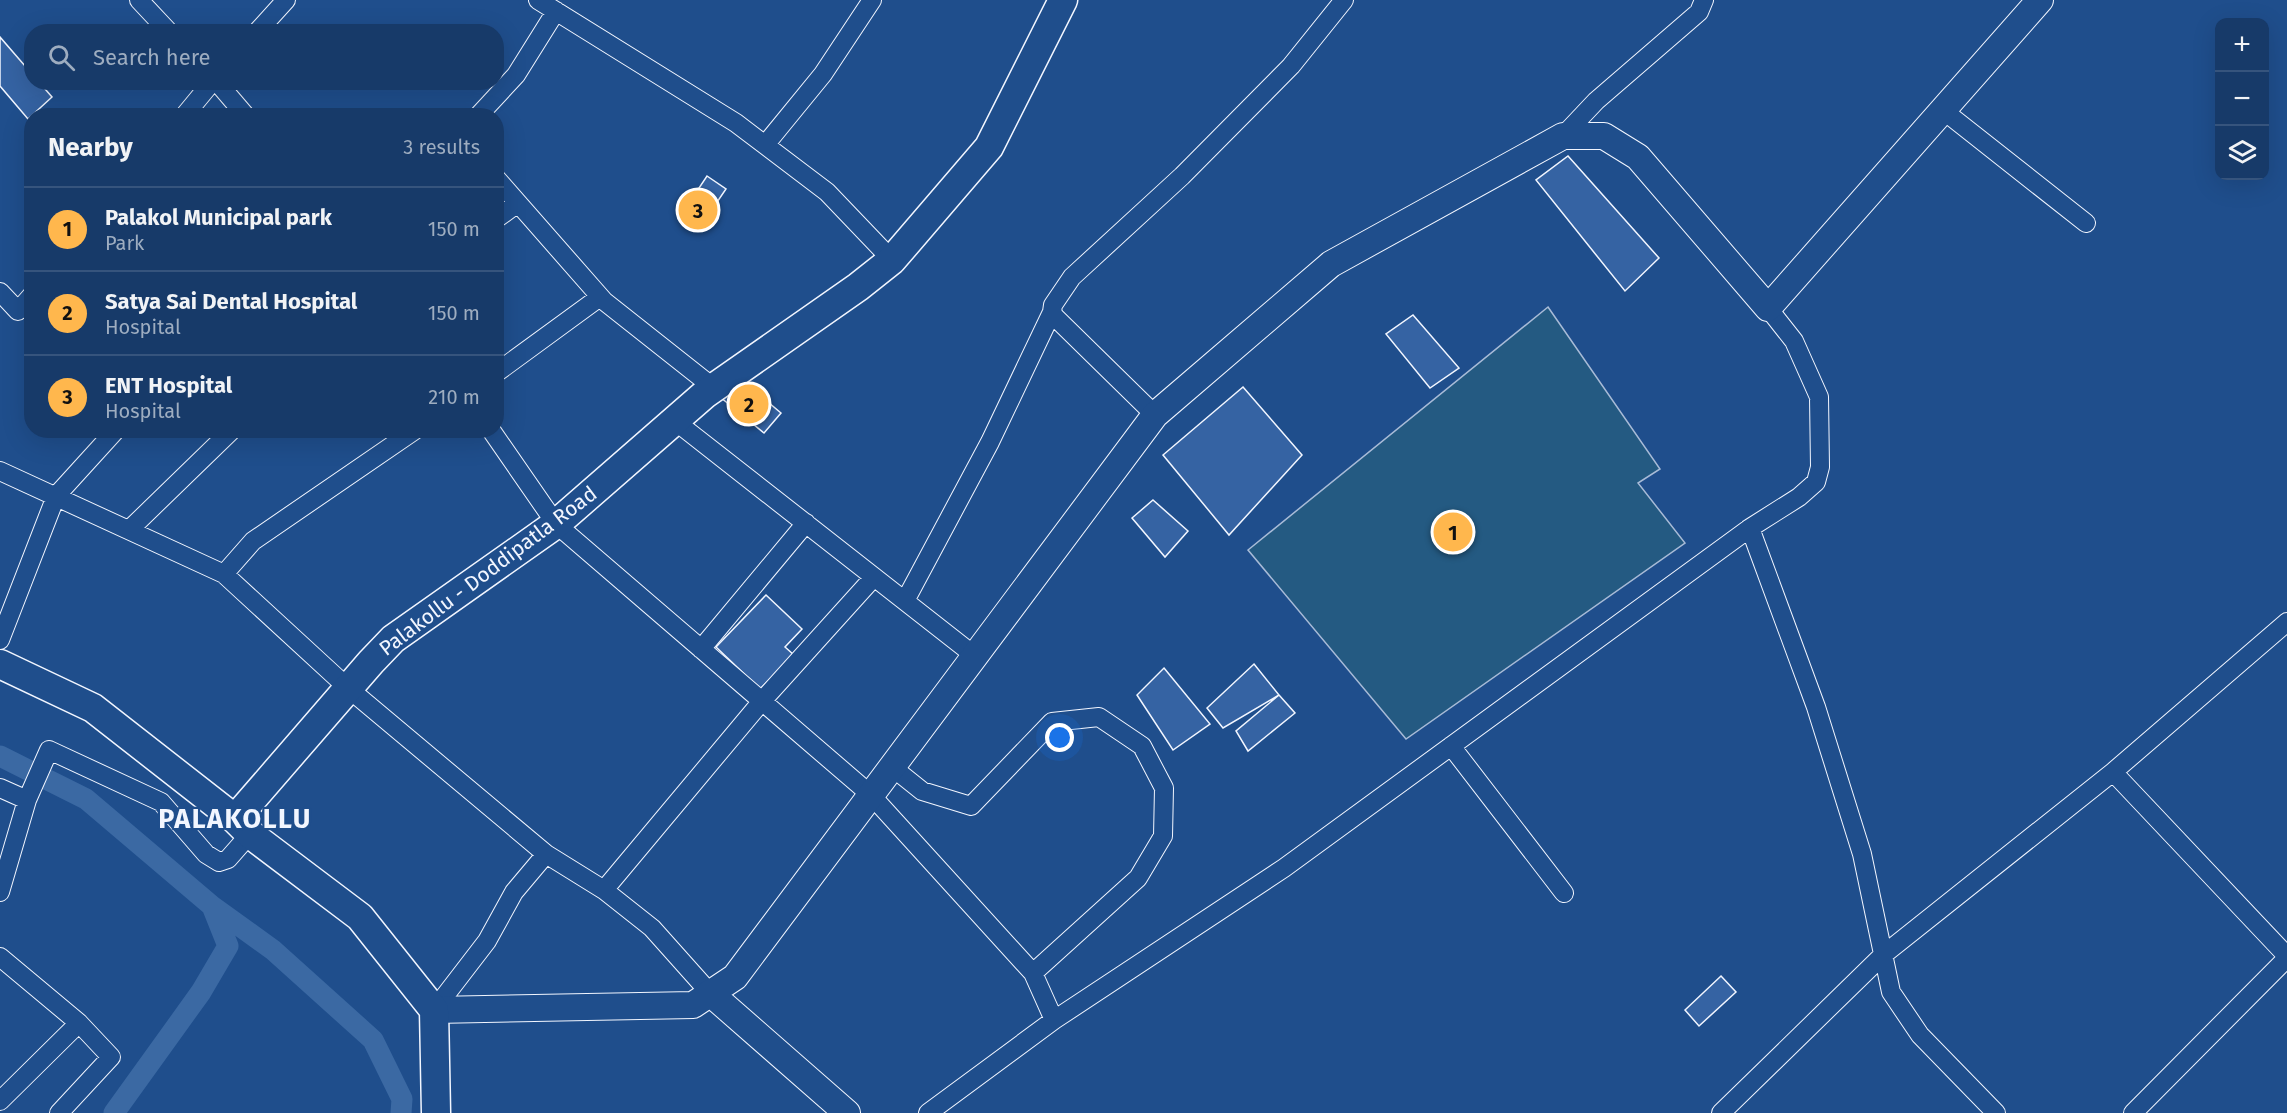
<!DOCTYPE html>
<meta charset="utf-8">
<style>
body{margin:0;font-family:"Fira Sans",sans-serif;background:#244571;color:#f1f3f6}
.controls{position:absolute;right:18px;top:18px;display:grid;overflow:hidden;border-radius:12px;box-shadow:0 6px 24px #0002}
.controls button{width:54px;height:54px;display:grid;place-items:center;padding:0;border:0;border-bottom:2px solid #36547d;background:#173a69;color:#f1f3f6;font:30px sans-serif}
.you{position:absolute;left:1060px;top:738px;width:21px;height:21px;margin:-15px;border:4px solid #fff;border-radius:50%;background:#1a73e8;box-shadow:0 0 0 9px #1a73e833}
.badge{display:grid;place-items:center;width:39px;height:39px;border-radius:50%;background:#ffb74d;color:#111;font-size:20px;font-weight:700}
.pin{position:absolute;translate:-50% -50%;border:3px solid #fff;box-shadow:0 2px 6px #0006}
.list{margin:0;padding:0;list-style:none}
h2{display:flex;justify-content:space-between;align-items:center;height:78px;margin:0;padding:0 24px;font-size:26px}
h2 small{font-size:20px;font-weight:400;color:#9eadc0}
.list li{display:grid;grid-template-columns:39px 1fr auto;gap:18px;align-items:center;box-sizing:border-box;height:84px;padding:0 24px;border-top:2px solid #36547d}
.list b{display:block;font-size:22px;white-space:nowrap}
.list p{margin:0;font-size:20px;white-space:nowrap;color:#9eadc0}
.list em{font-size:20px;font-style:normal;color:#9eadc0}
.icon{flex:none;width:33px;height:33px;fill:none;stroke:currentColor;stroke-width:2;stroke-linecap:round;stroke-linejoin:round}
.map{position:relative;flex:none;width:2287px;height:1113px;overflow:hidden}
.search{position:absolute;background:#173a69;box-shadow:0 6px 24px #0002;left:24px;top:24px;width:480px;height:66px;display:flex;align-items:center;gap:15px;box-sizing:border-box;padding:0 21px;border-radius:24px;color:#9eadc0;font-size:22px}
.panel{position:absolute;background:#173a69;box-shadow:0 6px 24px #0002;left:24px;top:108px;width:480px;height:330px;border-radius:24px}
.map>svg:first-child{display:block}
.green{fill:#245a82;stroke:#a8bbd7;stroke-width:1.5}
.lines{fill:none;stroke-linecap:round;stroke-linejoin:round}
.canal{stroke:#3b69a3;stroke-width:21}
.building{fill:#3563a3;stroke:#f2f6ff;stroke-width:1.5}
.street-casing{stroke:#f2f6ff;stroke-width:20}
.secondary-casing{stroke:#f2f6ff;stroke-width:28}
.primary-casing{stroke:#f2f6ff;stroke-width:31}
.street{stroke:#1f4e8c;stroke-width:18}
.secondary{stroke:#1f4e8c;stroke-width:26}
.primary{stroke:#1f4e8c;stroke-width:28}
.labels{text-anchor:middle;stroke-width:4.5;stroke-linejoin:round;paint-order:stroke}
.street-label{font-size:21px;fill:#f2f6ff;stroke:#1f4e8c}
.district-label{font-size:27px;font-weight:bold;letter-spacing:1.5px;fill:#f2f6ff;stroke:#1f4e8c}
</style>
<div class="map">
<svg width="2287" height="1113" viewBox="0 0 2287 1113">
<rect width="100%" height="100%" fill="#1f4e8c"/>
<path class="green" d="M1548,307L1660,469L1638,483L1685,543L1406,739L1248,550Z"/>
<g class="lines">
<path class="canal" d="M0,756L86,799L212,906L228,946L201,992L114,1113
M212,906L273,950L373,1040L402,1099L401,1113"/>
</g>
<path class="building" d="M0,37L32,74V82H39L52,97L28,119L0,86Z
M1568,156L1659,258L1625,291L1536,180Z
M707,176L726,189L698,230L679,218Z
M1413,315L1459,368L1430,388L1386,334Z
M737,376L781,413L764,433L720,397Z
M1243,387L1302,455L1229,535L1163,455Z
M1153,500L1188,531L1165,557L1132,518Z
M766,595L802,629L785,647L794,655L760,689L716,647Z
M1254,664L1279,695L1223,728L1207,708Z
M1164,668L1210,724L1173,750L1137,695Z
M1279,695L1295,713L1248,751L1236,731Z
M1721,976L1736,992L1699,1026L1685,1010Z"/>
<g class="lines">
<defs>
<path id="street" d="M139,0L169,32
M538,0L736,123L827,192L892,260
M257,32L286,0
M217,82L246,116
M1944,111L2086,223
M184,116L212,82
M478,116L516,75L556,11
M1563,136L1596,101L1699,12L1704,0
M765,145L823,74L872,0
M496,178L604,301L714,388
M496,219L518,203
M0,292L18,311L32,295
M496,373L600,297
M1155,415L1055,317L1052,312L1053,305L1072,277L1182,176L1291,66L1344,0
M675,421L975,656
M491,430L556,524L871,795L1033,973L1054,1020
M0,471L224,574L348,688L546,854L514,892L487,941L434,1010
M1750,528L1816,707L1862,854L1891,992L1920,1035L1996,1113
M129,530L232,430
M224,574L253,541L415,430
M905,601L990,442L1052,312
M0,640L56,496L116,430
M701,649L806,523
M1451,746L1564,893
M892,767L922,791L971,806L1052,722L1099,717L1142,746L1164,788L1163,836L1138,878L1033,973
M2113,772L2287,956
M0,788L27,800
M546,854L604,890L652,928L710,993
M604,890L762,701L874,577
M0,892L27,800L49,750L161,802L206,854L219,862L228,859L250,834
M0,957L79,1023L111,1057L59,1113
M0,1101L79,1023
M928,1113L1054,1020L1284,868L1750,528L1799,497L1816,482L1820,467L1819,397L1794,341L1768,308
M1721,1113L1883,955L2113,772L2287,622
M2133,1113L2287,958"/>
<path id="secondary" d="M710,993L847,1113
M434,1010L693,1005L735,977L1155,415L1331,264L1563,136H1604L1638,157L1768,308L2040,0"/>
<path id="primary" d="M0,664L93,708L235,819L250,834L360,917L434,1010L436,1113
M235,819L371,662L393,639L556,524L705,394L858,287L892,260L989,147L1063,0"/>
</defs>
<use href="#street" class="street-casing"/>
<use href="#secondary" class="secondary-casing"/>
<use href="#primary" class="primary-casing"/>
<use href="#street" class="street"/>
<use href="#secondary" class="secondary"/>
<use href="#primary" class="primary"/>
</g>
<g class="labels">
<g class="street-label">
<text transform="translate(488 571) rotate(-37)" y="7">Palakollu - Doddipatla Road</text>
</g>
<g class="district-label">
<text x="235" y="828">PALAKOLLU</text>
</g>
</g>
</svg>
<div class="controls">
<button>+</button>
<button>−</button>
<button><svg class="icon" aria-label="layers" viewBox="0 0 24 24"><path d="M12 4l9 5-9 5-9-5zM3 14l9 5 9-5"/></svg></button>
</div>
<div class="you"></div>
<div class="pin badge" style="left:1453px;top:532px">1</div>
<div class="pin badge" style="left:749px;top:404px">2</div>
<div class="pin badge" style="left:698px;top:210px">3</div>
<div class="search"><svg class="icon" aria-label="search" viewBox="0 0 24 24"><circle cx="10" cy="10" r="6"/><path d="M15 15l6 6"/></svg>Search here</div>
<section class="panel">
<h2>Nearby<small>3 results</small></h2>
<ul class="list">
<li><span class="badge">1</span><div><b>Palakol Municipal park</b><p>Park</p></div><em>150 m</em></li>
<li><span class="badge">2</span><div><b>Satya Sai Dental Hospital</b><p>Hospital</p></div><em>150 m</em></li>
<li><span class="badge">3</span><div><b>ENT Hospital</b><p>Hospital</p></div><em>210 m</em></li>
</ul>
</section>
</div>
